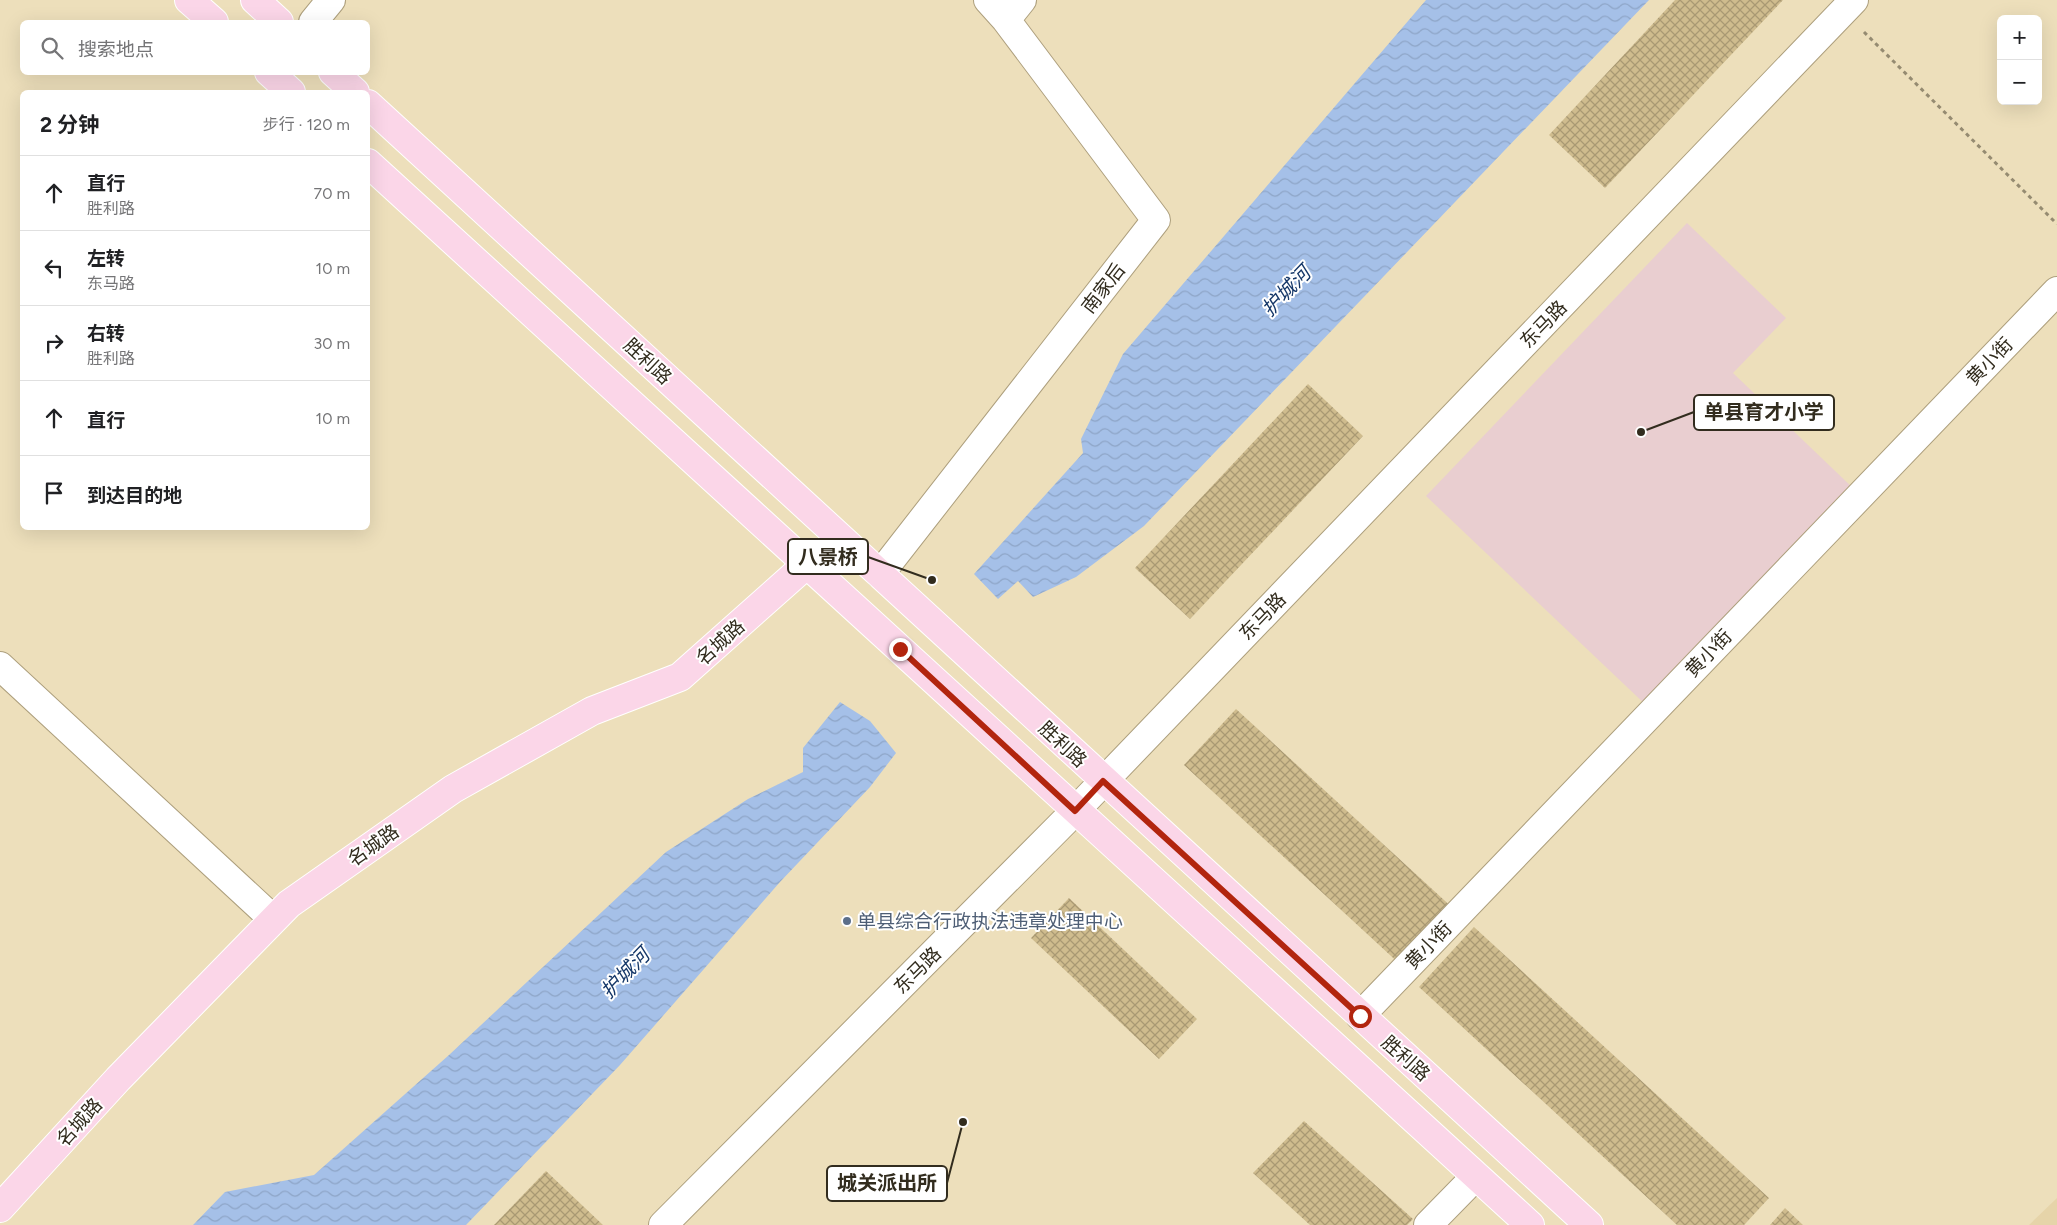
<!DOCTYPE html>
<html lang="zh">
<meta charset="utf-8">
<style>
body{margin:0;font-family:Figtree,"Noto Sans SC",sans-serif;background:#f2f2f2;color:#202124}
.controls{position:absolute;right:15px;top:15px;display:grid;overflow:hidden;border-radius:8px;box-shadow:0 5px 20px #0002}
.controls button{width:45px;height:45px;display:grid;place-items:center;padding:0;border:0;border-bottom:1px solid #e0e0e0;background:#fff;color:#202124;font:25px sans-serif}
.stop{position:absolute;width:15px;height:15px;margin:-11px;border:4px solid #b2250e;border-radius:50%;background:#fff}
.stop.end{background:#b2250e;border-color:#fff;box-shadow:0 1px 5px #0008}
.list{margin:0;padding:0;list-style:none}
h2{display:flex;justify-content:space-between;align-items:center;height:65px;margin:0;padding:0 20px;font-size:21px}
h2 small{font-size:16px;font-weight:400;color:#757577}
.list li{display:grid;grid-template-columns:32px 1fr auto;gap:15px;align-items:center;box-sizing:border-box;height:75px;padding:0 20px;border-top:1px solid #e0e0e0}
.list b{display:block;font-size:19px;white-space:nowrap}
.list p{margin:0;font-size:16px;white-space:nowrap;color:#757577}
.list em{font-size:16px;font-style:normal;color:#757577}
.icon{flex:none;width:28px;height:28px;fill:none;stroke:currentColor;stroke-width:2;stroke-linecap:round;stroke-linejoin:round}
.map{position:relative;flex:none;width:2057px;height:1225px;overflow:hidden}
.search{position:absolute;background:#fff;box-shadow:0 5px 20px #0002;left:20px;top:20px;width:350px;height:55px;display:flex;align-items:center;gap:12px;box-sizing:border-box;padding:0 18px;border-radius:8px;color:#757577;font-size:19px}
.panel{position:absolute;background:#fff;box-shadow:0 5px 20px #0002;left:20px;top:90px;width:350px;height:440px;border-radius:8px}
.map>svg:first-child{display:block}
.built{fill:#e6d4a9}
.education{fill:#e9ced0}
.water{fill:url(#water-waves)}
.building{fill:url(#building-cross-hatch)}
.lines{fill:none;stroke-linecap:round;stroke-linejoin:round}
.minor-casing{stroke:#ad9f7d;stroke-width:30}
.major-casing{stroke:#fff;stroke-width:30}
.path{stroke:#958b71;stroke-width:3;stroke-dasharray:4 4;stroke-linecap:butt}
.minor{stroke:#fff;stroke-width:28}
.major{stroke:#fbd6e8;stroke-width:28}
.route{stroke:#b2250e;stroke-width:6}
.service-dot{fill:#5c6f8a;stroke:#fff;stroke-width:2}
.labels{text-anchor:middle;stroke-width:4;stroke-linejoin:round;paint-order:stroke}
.street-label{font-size:19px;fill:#322c1e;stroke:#fff}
.service-label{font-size:19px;fill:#4e5e75;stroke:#fff;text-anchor:start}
.water-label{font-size:20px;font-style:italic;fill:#163869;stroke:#fff}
.leader{fill:none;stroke:#322c1e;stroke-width:2}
.callout-dot{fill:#322c1e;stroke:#fff;stroke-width:2}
.callout{fill:#fff;stroke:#322c1e;stroke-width:2}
.callout-label{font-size:20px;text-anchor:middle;font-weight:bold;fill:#322c1e}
</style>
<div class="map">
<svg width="2057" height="1225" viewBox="0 0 2057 1225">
<defs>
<pattern id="water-waves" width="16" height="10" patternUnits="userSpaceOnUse" patternTransform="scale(1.25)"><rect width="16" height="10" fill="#a5c0e8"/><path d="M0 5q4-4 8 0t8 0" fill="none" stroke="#8ea5c7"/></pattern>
<pattern id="building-cross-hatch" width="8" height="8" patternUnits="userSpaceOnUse" patternTransform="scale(1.25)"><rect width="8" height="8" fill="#cfbc8e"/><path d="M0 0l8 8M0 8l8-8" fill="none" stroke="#a99973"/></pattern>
</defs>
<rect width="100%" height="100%" fill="#eddfbb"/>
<path class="built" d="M2057,1198V1225H2029Z"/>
<path class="education" d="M1687,223L1786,318L1733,373L1855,490L1648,707L1426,496Z"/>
<path class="water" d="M1426,0H1649L1144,526L1076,577L1033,597L1018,581L998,599L974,574L1083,453L1081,439L1123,354Z
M840,702L870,721L896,753L870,787L780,882L620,1065L466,1225H193L225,1192L314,1175L449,1055L666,852L748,799L803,772V748Z"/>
<path class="building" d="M1675,0H1783L1605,188L1549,135Z
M1308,384L1363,436L1190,619L1135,568Z
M1236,709L1456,911L1404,968L1184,765Z
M1069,898L1197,1019L1159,1059L1031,938Z
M1474,927L1769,1198L1744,1225H1677L1419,987Z
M1304,1121L1413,1219L1407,1225H1310L1253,1173Z
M546,1171L603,1225H494Z
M1785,1208L1803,1225H1770Z"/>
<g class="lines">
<defs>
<path id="minor" d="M988,0L1006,20
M313,22L331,0
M880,574L1156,220L1006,20L1022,0
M0,666L273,919
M1360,1016L2057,291
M663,1225L1075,811L1854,0
M1428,1225L1476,1176"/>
<path id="major" d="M189,0L214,22
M255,0L279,22
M269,72L291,92
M333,72L355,92
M368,104C775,477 1181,852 1589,1225
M368,163L1530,1225
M0,1208L118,1079L289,904L453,789L592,711L680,677L807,564"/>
</defs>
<use href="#minor" class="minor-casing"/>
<use href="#major" class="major-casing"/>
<path class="path" d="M1864,32L2057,224"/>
<use href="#minor" class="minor"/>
<use href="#major" class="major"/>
</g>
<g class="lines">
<path class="route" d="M900,649L1075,811L1103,781L1360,1016"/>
</g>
<circle class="service-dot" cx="847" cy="921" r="5"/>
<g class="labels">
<g class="street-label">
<text transform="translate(1103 288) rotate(-52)" y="7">南家后</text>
<text transform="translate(1543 324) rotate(-46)" y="7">东马路</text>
<text transform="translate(648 361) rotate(43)" y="7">胜利路</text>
<text transform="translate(1989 361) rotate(-46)" y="7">黄小街</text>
<text transform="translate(1262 616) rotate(-46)" y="7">东马路</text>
<text transform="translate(720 642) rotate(-42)" y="7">名城路</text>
<text transform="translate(1708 653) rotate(-46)" y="7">黄小街</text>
<text transform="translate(1063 744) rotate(43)" y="7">胜利路</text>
<text transform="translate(373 845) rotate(-35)" y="7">名城路</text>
<text transform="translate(1428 945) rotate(-46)" y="7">黄小街</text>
<text transform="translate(917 970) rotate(-45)" y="7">东马路</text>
<text transform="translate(1406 1058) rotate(42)" y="7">胜利路</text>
<text transform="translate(79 1122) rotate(-48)" y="7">名城路</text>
</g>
<g class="service-label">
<text x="857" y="928">单县综合行政执法违章处理中心</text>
</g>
<g class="water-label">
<text transform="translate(1286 291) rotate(-46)" y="7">护城河</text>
<text transform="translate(625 973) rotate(-46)" y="7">护城河</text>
</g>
</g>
<path class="leader" d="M1641 432L1694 412M932 580L868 557M963 1122L947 1183"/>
<g class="callout-dot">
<circle cx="1641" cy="432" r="5"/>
<circle cx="932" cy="580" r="5"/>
<circle cx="963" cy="1122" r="5"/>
</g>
<g class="callout">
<rect x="1694" y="395" width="140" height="35" rx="5"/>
<rect x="788" y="539" width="80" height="35" rx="5"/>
<rect x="827" y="1166" width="120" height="35" rx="5"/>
</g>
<g class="callout-label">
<text x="1764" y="419">单县育才小学</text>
<text x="828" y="564">八景桥</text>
<text x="887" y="1190">城关派出所</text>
</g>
</svg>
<div class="controls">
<button>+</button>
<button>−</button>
</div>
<div class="stop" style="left:1360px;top:1016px"></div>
<div class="stop end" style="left:900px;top:649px"></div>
<div class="search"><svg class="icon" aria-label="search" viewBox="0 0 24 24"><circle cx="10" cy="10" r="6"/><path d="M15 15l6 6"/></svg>搜索地点</div>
<section class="panel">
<h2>2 分钟<small>步行 · 120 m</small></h2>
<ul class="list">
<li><svg class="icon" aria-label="ahead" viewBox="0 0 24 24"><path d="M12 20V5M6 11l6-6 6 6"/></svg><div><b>直行</b><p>胜利路</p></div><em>70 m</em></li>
<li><svg class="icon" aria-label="left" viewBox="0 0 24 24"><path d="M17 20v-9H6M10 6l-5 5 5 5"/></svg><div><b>左转</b><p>东马路</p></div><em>10 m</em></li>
<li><svg class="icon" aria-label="right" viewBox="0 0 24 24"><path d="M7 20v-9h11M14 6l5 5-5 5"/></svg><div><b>右转</b><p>胜利路</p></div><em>30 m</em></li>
<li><svg class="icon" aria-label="ahead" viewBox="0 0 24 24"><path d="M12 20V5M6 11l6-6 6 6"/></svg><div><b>直行</b></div><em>10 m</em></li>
<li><svg class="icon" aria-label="arrive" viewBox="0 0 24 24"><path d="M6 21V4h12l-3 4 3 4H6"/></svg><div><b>到达目的地</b></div></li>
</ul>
</section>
</div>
